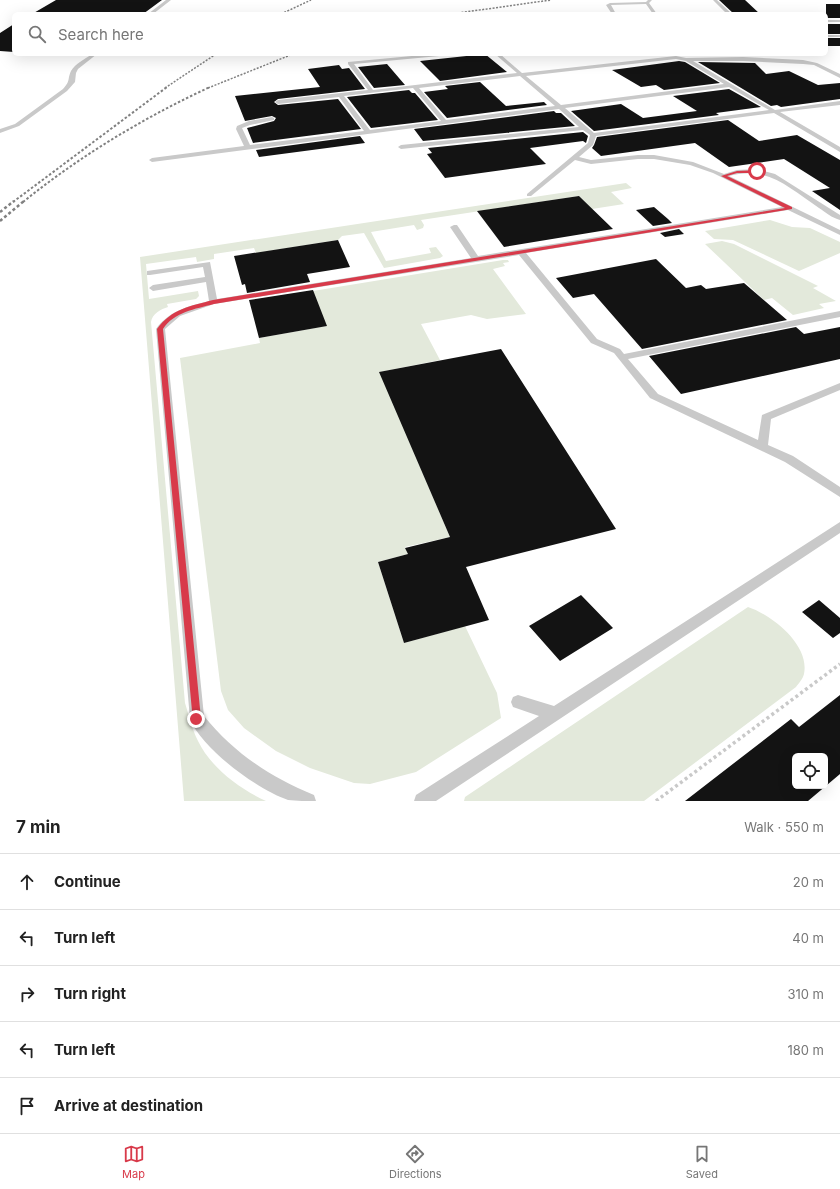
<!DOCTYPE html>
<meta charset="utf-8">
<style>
body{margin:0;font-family:Inter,sans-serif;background:#f2f2f2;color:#222}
.controls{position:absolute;right:12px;bottom:12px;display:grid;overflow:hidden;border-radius:6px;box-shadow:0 4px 16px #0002}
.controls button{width:36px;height:36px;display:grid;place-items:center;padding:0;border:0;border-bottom:1px solid #e0e0e0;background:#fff;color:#222;font:20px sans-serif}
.stop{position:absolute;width:12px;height:12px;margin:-9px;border:3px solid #d83a4a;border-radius:50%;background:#fff}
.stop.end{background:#d83a4a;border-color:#fff;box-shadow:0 1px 4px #0008}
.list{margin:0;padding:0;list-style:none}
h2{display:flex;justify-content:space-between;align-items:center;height:52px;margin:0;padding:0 16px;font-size:17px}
h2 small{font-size:13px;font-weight:400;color:#767676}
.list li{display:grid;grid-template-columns:26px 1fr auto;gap:12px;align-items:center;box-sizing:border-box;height:56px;padding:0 16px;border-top:1px solid #e0e0e0}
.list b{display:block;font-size:15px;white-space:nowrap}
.list em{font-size:13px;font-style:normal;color:#767676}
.icon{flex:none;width:22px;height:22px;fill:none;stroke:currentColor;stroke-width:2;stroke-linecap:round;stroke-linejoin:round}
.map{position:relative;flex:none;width:840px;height:801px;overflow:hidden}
.search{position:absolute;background:#fff;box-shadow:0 4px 16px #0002;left:12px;right:12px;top:12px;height:44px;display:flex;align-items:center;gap:10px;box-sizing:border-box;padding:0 14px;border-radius:6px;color:#767676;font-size:15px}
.sheet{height:332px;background:#fff}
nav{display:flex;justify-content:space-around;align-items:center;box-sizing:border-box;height:56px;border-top:1px solid #e0e0e0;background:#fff;font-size:11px;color:#767676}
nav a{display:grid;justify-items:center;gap:2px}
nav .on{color:#d83a4a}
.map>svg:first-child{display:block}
.green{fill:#e3e9db}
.building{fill:#131313;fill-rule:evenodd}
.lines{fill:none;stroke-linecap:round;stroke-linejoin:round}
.path{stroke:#c9c9c9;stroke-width:3.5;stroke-dasharray:3 3;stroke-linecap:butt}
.lane{fill:#c9c9c9;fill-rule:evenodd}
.rail-far2{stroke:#818181;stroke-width:1.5;stroke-dasharray:2 1.5;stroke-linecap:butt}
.rail-far1{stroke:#818181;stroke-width:2;stroke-dasharray:2.5 2;stroke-linecap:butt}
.rail{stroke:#818181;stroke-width:2.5;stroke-dasharray:3 2.5;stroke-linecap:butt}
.route{fill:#d83a4a}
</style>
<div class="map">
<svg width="840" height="801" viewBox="0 0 840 801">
<rect width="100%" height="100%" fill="#fff"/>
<path class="green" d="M626,183L632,188L611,192L624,204L592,209L579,196L421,220L424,225L423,228L417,230L414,225L371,232L386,261L431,253L429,248L436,247L443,256L440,258L384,268L364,233L342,236L338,240L256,253L254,248L214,254V259L197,262L196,257L146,264L149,299L198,291L199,296L196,299L167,304L168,307C161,309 152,314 151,322L185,703C189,716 192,729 198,741C211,768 240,789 266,801H184L140,257Z
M770,220L792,227L810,228L840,242V253L799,271L733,240L714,239L705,231Z
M722,241L734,244L818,286L813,288L836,301L819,304L824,308L793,315L772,298L764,300L705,244Z
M503,260H508L509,262L503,263L505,266L493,269L526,314L487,319L471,315L421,324L440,360L380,372L450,537L405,547L408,554L378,562L404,643L465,626L497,693L501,718L416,772L370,784L354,783L310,768L276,751L244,728L228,710L221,691L180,358L260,343L259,338L326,326L313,291Z
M748,607C772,615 810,645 804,674C803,679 798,684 796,687L644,801H464L465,797Z"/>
<path class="building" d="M56,0H162L143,14H32Z
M719,0H745L760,14H734Z
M826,4H840V18H826Z
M14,24V52L0,51V33Z
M826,24H840V34H826Z
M826,38H840V46H826Z
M485,54L507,72L440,81L420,61Z
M685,54H746L748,56H687Z
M679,61L685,62L720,83L664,90L656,85L641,87L612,70Z
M698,62L755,63L766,74L789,71L818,85L840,83V99L781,107L777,105L771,106Z
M387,64L405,85L374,88L358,67Z
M339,65L342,69L349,68L365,89L278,99L274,102L278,105L338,99L361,129L253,143L247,128L274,121L276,118L272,116L245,121L235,96L320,87L308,69Z
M480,82L506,106L544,102L547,105L447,118L424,92L448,89L445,86Z
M729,89L761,107L716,113L719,115L594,131L571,111L621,104L643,118L697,111L673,96Z
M409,90L412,93H415L438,120L371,128L347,97Z
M554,111L556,113H561L575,126L423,141L414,129Z
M728,120L759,141L797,135L840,160V210L812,191L830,188L784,159L729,167L695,143L601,156L592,148L594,145L597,137Z
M583,132L588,136L586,143L583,141L530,148L546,164L445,178L427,154L432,153L428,148Z
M360,136L365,143L259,157L256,150Z
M579,196L613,229L504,247L477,211Z
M654,207L668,219L672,223L653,226L636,210Z
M679,229L684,234L665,237L660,233Z
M338,240L350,267L307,274L310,282L247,293L245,284L242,285L234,256Z
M656,259L686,288L701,285L706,289L744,283L787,320L642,349L594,294L573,298L556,278Z
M313,290L327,326L259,338L249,300Z
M796,327L804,334L840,327V359L681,394L649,356Z
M501,349L616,529L466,567L489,620L404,643L378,562L408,554L405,548L450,537L379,372Z
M581,595L613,628L560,661L529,626Z
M819,600L840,618V633L833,638L802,612Z
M840,695V774L808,801H685L791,719L799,727ZM795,756H825V786H795Z"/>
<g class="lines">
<path class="path" d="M656,801L840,664"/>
<path class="lane" d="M166,0H171L153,14H148Z
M648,0H652L649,3L657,14H653L646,4L611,5L616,14H612L606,5L610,3L646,2Z
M713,0H717L732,14H727Z
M826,20H840V22H826Z
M826,35H840V37H826Z
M92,54H97L78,69L76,73L75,82L67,91L19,126L0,133V129L15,124L63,89C71,80 67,80 71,71C75,64 85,59 92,54Z
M433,54H452L450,55L354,64L373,90L517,73L495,54H500L522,73L676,56L686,58L743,57L803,60L817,63L840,74V78L814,65L803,64L743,61H693L775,110L840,101V105L780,112L840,147V152L774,113L596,136L593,145L579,157L591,160L638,155H654L693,162L724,174L737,170L757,169L775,174L840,215V220C832,218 825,212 819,208C789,188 767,165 729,176L840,230V235L788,210L526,253L597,339L620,349L624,354L840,311V317L628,359L658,394L758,440L762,415L840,383V390L771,419L768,445L793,456L840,487V497L785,462L650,398L614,353L591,343L519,255L214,304L180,316L165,329L204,716C234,753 270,777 314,795L316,801C308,801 296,801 288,800C258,790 202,749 190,719L156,329C169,311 188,306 209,301L206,282L153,291L149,288L153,285L205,277L203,267L150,275H147V271L210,262L217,299L471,258L450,227L454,225H457L478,256L782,207L713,173L690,165L654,159H638L591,164L575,160L531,196H527V194L588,143L590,135L583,130L401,149L398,147L401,145L579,127L559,109L152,162L149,160L152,158L244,146L236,129L237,126L249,121L272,117L274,118V120L250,125L242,128L250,145L364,131L339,97L278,104L275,102L278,100L368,90L348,64V62ZM676,59L686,61L724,84L561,105L526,76ZM520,76L555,106L446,120L419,88ZM729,87L769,110L594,133L565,108ZM413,88L441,121L370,130L344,96Z
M840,522V533L436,801H414L416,795L539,716L513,707L511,702L513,697L518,695L554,706Z"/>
<path class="rail-far2" d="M281,14L311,0
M451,14L551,0
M165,88L216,54
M208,88L293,54"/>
<path class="rail-far1" d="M13,202L167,87
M23,202C80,156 143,118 210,87"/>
<path class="rail" d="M0,212L14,201
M0,221L24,201"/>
</g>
<path class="route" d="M759,170L757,173H737L727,176L792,207V209L214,304C195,309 174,312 163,329L201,719L200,722L196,723L193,722L157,329C171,309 191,306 213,300L785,208L721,176L737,171Z"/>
</svg>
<div class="controls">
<button><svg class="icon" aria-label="locate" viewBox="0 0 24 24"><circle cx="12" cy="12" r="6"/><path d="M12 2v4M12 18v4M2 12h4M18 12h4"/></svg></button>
</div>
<div class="stop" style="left:757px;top:171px"></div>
<div class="stop end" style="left:196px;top:719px"></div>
<div class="search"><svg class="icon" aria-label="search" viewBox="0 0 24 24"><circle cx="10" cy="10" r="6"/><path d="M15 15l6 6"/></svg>Search here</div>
</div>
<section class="sheet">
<h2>7 min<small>Walk · 550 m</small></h2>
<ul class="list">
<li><svg class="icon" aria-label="ahead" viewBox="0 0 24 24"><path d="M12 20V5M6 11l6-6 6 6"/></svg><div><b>Continue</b></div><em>20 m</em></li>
<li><svg class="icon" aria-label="left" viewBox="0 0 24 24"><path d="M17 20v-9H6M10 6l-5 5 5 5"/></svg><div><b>Turn left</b></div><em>40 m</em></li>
<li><svg class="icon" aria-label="right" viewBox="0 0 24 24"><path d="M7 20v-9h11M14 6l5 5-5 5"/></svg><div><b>Turn right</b></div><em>310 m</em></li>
<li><svg class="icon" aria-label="left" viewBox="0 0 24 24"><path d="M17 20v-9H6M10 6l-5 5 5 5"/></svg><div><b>Turn left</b></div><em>180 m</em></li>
<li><svg class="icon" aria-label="arrive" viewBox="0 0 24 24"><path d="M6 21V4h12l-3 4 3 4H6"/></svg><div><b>Arrive at destination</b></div></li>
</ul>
</section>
<nav>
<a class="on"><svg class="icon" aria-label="map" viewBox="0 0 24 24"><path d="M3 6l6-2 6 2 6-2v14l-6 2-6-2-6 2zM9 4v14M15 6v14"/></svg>Map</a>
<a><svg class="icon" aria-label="directions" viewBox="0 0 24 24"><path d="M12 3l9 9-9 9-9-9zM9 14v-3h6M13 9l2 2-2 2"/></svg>Directions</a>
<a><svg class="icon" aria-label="saved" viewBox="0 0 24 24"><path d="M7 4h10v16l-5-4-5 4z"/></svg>Saved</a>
</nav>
